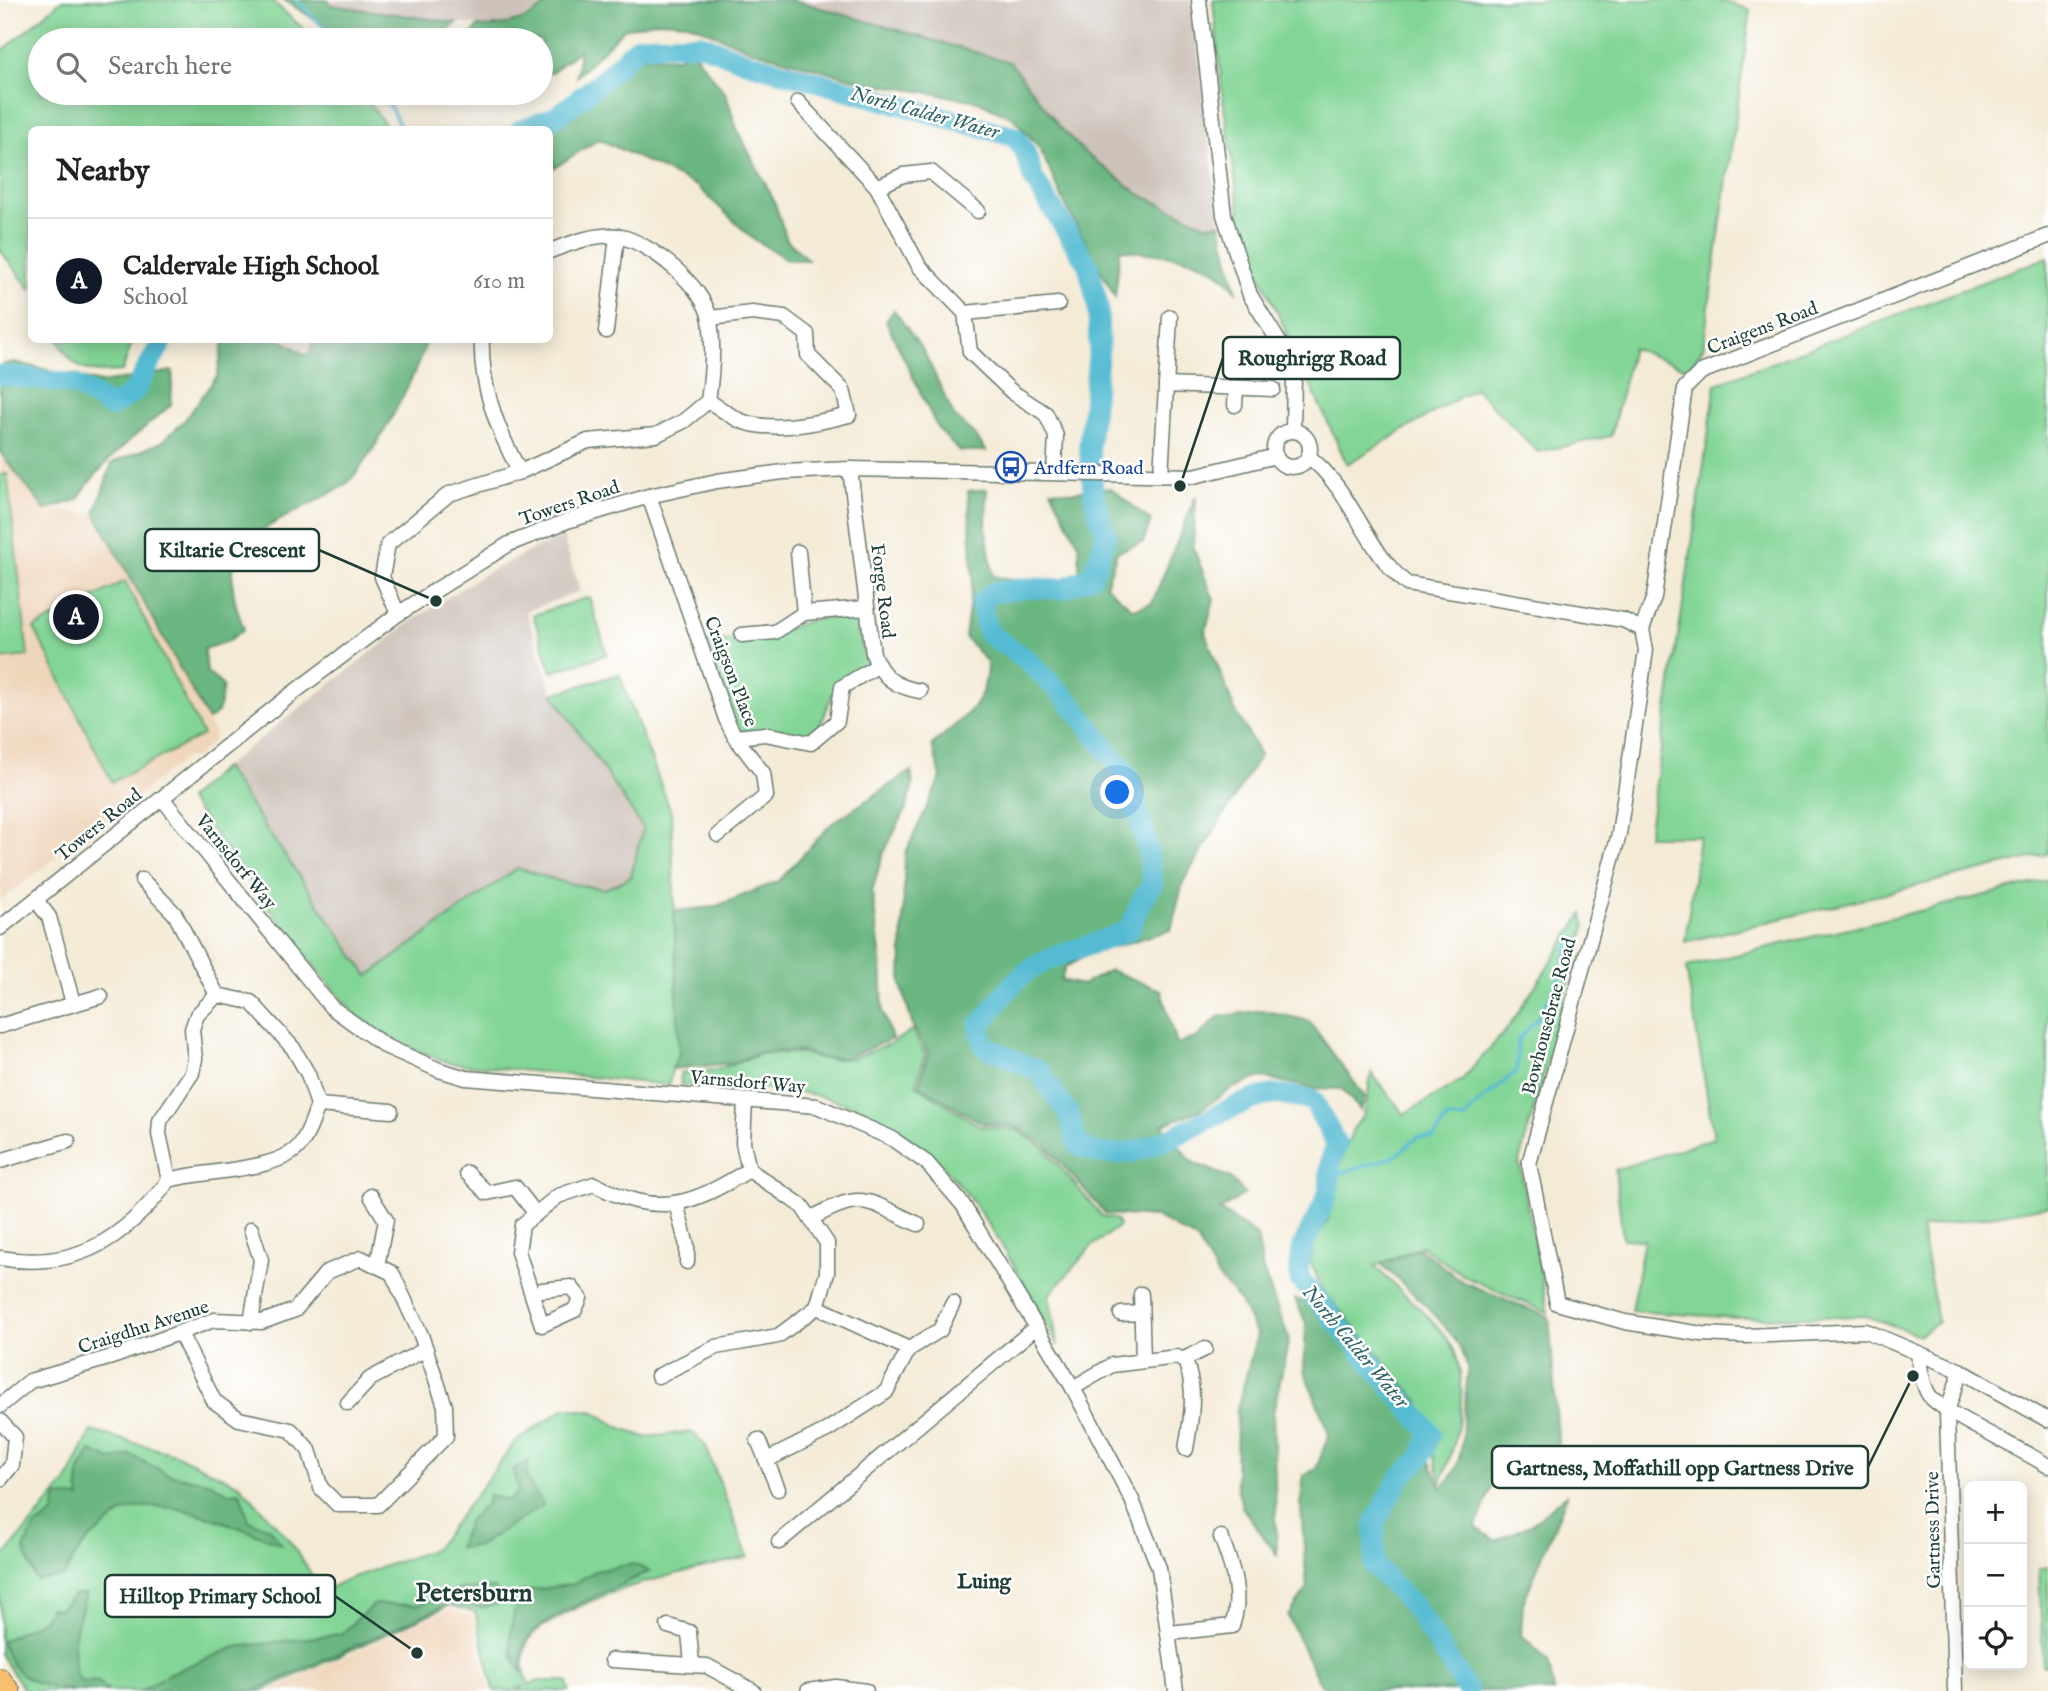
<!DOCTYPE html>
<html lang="en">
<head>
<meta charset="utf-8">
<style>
	body { margin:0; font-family:"IM FELL English",serif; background:#f6f6f6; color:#202124 }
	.controls { position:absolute; right:21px; bottom:21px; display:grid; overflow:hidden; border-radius:10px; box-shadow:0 4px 18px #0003 }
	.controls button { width:63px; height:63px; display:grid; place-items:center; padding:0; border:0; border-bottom:2px solid #e0e0e0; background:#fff; color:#202124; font:35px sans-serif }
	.you { position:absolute; left:1118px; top:793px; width:24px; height:24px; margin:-18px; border:5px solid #fff; border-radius:50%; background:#1a73e8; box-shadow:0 0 0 10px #1a73e833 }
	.badge { display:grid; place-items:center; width:46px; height:46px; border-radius:50%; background:#111827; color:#fff; font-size:23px; font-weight:700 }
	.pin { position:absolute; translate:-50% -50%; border:4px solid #fff; box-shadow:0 2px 7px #0006 }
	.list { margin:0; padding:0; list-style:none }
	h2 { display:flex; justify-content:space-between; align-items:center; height:91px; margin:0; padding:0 28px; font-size:30px }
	h2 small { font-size:23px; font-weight:400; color:#757577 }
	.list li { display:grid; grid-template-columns:46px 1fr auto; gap:21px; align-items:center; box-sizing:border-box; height:126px; padding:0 28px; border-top:2px solid #e0e0e0 }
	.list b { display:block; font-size:26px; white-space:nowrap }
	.list p { margin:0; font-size:23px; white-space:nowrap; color:#757577 }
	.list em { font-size:23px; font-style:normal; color:#757577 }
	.icon { flex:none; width:38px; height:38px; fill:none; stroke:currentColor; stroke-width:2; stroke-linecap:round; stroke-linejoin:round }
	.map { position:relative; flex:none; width:2048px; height:1691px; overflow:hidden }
	.search { position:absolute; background:#fff; box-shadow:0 4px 18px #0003; left:28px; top:28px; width:525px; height:77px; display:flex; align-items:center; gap:18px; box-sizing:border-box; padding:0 24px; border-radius:38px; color:#757577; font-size:26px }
	.panel { position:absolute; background:#fff; box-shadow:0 4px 18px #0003; left:28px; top:126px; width:525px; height:217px; border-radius:10px }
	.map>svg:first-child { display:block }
</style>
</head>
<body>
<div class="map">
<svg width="2048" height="1691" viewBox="0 0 2048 1691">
	<rect width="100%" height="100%" fill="#fff"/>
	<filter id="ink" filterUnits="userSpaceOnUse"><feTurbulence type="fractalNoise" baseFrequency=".0143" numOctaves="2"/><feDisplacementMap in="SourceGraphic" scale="14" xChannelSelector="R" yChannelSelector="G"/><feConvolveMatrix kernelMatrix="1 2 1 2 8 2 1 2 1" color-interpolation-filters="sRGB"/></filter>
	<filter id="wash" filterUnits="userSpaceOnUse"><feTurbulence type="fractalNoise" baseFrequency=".00686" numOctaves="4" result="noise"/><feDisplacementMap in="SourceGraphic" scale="28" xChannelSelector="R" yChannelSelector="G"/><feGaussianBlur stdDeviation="1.57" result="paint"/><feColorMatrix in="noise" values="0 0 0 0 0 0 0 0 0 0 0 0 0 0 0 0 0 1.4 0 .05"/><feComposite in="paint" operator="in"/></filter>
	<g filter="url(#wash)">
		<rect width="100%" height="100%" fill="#f4ebd7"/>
		<g fill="#efd6bb">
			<polygon points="0,452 45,510 95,513 214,733 213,742 194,758 186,757 82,840 72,841 49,863 0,901"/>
			<polygon points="449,1609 472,1616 490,1691 270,1691"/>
		</g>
		<g fill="#cdc2b9">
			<polygon points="328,0 562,0 497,28 331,5"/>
			<polygon points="794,0 1191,0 1220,223 1206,225 1163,207 1138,194 1085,153 1060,127 1010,62"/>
			<polygon points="563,537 580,591 526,611 553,694 643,828 631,877 605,889 566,883 517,868 368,976 224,767 409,623 479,577 533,549"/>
		</g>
		<g fill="#83d597" stroke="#518966" stroke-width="2">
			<polygon points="62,0 271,0 316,40 40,40 40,93 363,93 388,129 32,130 31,290 0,250 0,53"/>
			<polygon points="1213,0 1719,0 1751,10 1703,348 1688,369 1632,348 1611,436 1538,452 1475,388 1347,464 1244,240 1222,92"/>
			<polygon points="2048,257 2048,854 1685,942 1699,836 1648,836 1716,384"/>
			<path d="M58 340H133L122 371C85 373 77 373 58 340Z"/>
			<polygon points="7,474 28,656 0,659 0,475"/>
			<polygon points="125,581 203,735 112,782 34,628"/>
			<polygon points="589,597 607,654 552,672 533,615"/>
			<path d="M855 615 866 665C853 673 838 681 832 695 825 710 825 723 812 734L738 731 707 640H757L811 620Z"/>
			<polygon points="619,674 671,812 680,1054 672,1069 669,1085 450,1063 400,1044 356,1016 304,954 188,799 224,767 368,976 517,868 566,883 605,889 631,877 643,828 553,694"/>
			<polygon points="2048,880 2048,1206 1921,1228 1938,1322 1919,1335 1866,1316 1738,1318 1631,1311 1644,1240 1623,1239 1615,1170 1714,1138 1686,967"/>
			<path d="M1583 913 1585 927 1519 1162 1548 1313 1466 1277 1421 1246 1375 1266C1397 1290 1427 1312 1447 1338 1474 1377 1457 1443 1441 1483L1419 1401 1323 1291 1311 1263 1314 1239 1328 1221 1340 1163 1353 1129 1365 1113 1371 1073 1404 1114 1462 1080 1508 1028Z"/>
			<path d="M912 1030 925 1055 916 1085 980 1126 1016 1130 1042 1146 1102 1216 1117 1220 1119 1226 1091 1247 1049 1295 1058 1346C999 1239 947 1121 813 1095 769 1086 725 1087 681 1085L680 1073 716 1070 761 1054 803 1053 818 1059H850L890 1044Z"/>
			<path d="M565 1408 595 1412 619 1427 645 1437 691 1432 705 1444 748 1557C683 1573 613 1584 555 1620 548 1624 538 1628 533 1634 521 1647 522 1670 529 1685L536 1681H567L569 1691H518L524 1686 513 1691H494L475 1612 450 1605 262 1691H25L0 1654V1561L67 1481 91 1431 175 1454 240 1485 287 1537 323 1592 345 1580 435 1549 516 1441Z"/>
			<polygon points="2048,1567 2048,1666 2043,1666 2039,1569"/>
		</g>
		<g fill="#6ab680" stroke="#447a5a" stroke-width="2">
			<polygon points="284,0 328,0 331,5 457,23 436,40 347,40"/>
			<path d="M549 0H793L1010 62 1060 127 1085 153 1139 194 1206 225 1220 223 1237 293C1212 252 1163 257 1120 249L1115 297 1065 204 1039 147 1013 118 978 101 865 82 751 50 688 23 657 21 624 29 576 77 580 50 552 72 541 75V40H468L478 26C498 29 537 19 549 0Z"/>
			<polygon points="690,48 726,94 737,129 774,201 787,240 808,260 788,260 752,238 697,186 599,139 554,168 550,131 598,93 635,57 678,58"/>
			<polygon points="414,93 511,93 504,101 469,102"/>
			<polygon points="894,310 924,352 954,416 975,435 986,451 959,451 938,429 886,321"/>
			<path d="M224 340H282L308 356 314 340H427C414 379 378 449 350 480 344 488 331 492 323 497 259 533 209 541 244 629L228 641 204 649 207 672 223 686 218 713 208 720 95 513 112 463 162 442 184 421 217 376Z"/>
			<path d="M14 362 101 383 173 371 171 405C137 434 101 462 77 500L45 510 0 452V365Z"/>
			<path d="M1111 488 1151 521 1143 542 1117 552 1106 586 1133 609 1152 603 1196 496 1193 547 1214 600 1205 633 1234 708 1260 755 1183 882 1171 930 1090 954 1065 967 1061 980 1082 985 1110 970 1161 990 1177 1044 1198 1037 1218 1017 1262 1010 1309 1021 1365 1097 1361 1111 1342 1089 1312 1088 1260 1077 1233 1088 1198 1111 1162 1125 1192 1162 1231 1178 1245 1194 1220 1210 1257 1235 1263 1270 1289 1339 1273 1413 1277 1555 1242 1507 1236 1482 1237 1409 1257 1335 1239 1300 1218 1277 1197 1240 1156 1217 1106 1214 1044 1144 1015 1127 982 1123 919 1085 928 1054 913 1027 901 984 905 854 941 777 932 745C962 718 988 706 987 662L965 637 973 579 968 491 987 489 986 529 993 576 1079 592V545L1051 490 1073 492Z"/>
			<polygon points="911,771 913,785 906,809 882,856 872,892 881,960 883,1012 892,1039 845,1058 819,1058 804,1051 760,1052 733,1063 672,1069 679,1054 674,911 714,907 779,881 831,824"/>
			<path d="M1420 1249 1463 1282 1549 1317 1558 1438 1557 1461 1565 1476 1500 1467 1476 1527 1496 1541 1533 1523 1568 1493 1523 1603 1521 1635 1548 1661 1554 1691H1333L1320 1685 1288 1616 1307 1589 1301 1506 1303 1475 1316 1469 1329 1434 1304 1369 1306 1323 1295 1299 1344 1314 1418 1409 1429 1460 1441 1488C1459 1474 1463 1446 1463 1425 1463 1410 1469 1378 1467 1366 1462 1334 1404 1285 1381 1264Z"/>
			<path d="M91 1451 112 1460 131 1455 168 1474 211 1483 229 1493 240 1492 249 1521 270 1528 281 1544C239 1528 172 1495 126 1511 119 1514 111 1522 104 1527 86 1541 74 1554 64 1576L36 1580 24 1548 34 1528 53 1514 57 1496 80 1498C75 1478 80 1468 91 1451Z"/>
			<polygon points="528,1462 527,1480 543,1505 478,1546 458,1548 469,1520 486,1504 489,1495 509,1501 518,1491 514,1469"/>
			<path d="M633 1564 650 1571C617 1589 542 1613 524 1645 521 1652 522 1664 522 1672 503 1652 512 1617 520 1592L574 1584 595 1571Z"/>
			<polygon points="494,1588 505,1602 481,1608 451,1603 254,1691 141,1691 168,1674 236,1647 341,1634 374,1604 418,1605 458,1589"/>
			<path d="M75 1594H86C78 1621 65 1655 80 1681L99 1682 108 1691C62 1691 13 1691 2 1641L43 1620 50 1608 60 1609Z"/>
		</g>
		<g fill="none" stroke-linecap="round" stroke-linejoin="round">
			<g stroke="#55bbd3" stroke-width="3.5">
				<polyline points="296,0 337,40"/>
				<polyline points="383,93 402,130"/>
				<polyline points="1328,1177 1394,1157 1418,1137 1434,1138 1447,1118 1465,1119 1473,1108 1517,1071 1518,1040 1538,1018 1564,971 1570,937"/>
			</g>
			<g stroke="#55bbd3" stroke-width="21">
				<path d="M520 130 557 116 603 80 638 46 701 44 746 62 1015 137 1025 152 1033 178 1088 265 1098 306 1099 348 1089 445 1094 498 1106 536 1092 576 1062 589 1027 588 991 593 981 604 988 633 1025 658 1069 701 1127 775 1148 848 1153 884 1142 900 1129 930C1092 948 1044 952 1014 983 1001 996 992 1013 979 1026L984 1046 1039 1071 1069 1115 1078 1145C1135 1179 1210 1106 1270 1095 1283 1093 1300 1098 1313 1100L1337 1145C1324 1168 1334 1179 1326 1198 1316 1226 1293 1249 1300 1280L1431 1433 1420 1459 1400 1478 1375 1522 1374 1566 1413 1605 1468 1691"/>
				<polyline points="0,375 74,384 111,407 134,392 163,340"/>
			</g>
		</g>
	</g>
	<g filter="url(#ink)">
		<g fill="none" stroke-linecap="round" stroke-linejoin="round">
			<g stroke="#6a7a6d" stroke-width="17">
				<g id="minor">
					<polyline points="1199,0 1224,215 1250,295 1287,355 1294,375 1293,431"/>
					<polyline points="798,102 877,187 919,266 965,313 970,352 1012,392 1046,414 1056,436 1054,472"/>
					<polyline points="877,187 903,175 931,172 978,211"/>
					<polyline points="965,313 1058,304"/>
					<polyline points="606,331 617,236"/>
					<path d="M482 340C480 385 498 432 520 472"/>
					<polyline points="1166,385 1273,389"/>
					<path d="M708 401C719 407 730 416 741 421 772 433 818 423 849 415L843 390 808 355 807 334 784 317 752 313 710 318"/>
					<polyline points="1235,405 1236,388"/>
					<circle cx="1292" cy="449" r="18"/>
					<path d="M1308 456C1353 491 1365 550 1407 584L1623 620 1642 629 1646 650 1619 834 1529 1164 1557 1303 1625 1322 1702 1334 1745 1336 1866 1331 1961 1371 2048 1420"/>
					<path d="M850 469 873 654C882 678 896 687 920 691"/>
					<polyline points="1161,475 1170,317"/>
					<polyline points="649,496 726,719 735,737 763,773 766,796 718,835"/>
					<polyline points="798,552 804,613"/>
					<path d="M398 614 382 577 388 544 449 494 520 472 588 441 656 435 684 421 708 401C712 375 714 346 710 320 705 287 650 242 618 236 596 233 569 244 550 251"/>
					<polyline points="1642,629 1654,597 1685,388 1701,372 2048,236"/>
					<polyline points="742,635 775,632 804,613 866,608"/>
					<polyline points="735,737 765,734 811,743 837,721 842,687 877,666"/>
					<polyline points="162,798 331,1007 385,1046 439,1070 466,1078 817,1106 891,1138 927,1163 963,1205 1073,1388 1132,1500 1159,1568 1176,1691"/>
					<polyline points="142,880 175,914 217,995"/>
					<polyline points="36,900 49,917 73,1003"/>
					<polyline points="0,928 293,693 398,614 509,544 567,521 649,496 717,481 783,472 850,469 1194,476 1276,456"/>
					<path d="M217 995 251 1002 293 1048 308 1074 318 1105C313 1119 309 1133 300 1145 279 1172 202 1170 169 1180L159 1134 160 1121 192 1073 195 1059 192 1029 197 1015Z"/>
					<polyline points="0,1026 101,996"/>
					<polyline points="318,1105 391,1111"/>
					<polyline points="0,1161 68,1141"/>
					<polyline points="467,1173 487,1193 515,1187 536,1214"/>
					<polyline points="371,1196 386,1220 377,1266"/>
					<polyline points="676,1203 687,1246 687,1262"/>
					<path d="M812 1218C865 1189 866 1201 918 1224"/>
					<path d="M0 1258C75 1271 125 1239 169 1180"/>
					<path d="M542 1290 571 1287 580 1298 575 1310 542 1325 518 1252 522 1225 558 1196 594 1184C658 1218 690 1206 749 1170"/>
					<polyline points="1141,1294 1143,1359"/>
					<polyline points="817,1307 909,1349"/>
					<polyline points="1121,1314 1141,1313"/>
					<polyline points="251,1322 261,1260 251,1229"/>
					<polyline points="909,1349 940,1330 953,1303"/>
					<path d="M1918 1353C1920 1366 1922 1384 1929 1395 1942 1413 2024 1450 2048 1466"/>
					<polyline points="1182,1360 1205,1349"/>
					<polyline points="658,1376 716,1347 778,1336 817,1307 827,1273 827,1243 802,1206 749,1170 743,1143 745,1101"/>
					<path d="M1073 1388 1112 1365 1177 1357 1185 1361C1197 1389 1191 1420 1186 1449"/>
					<polyline points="348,1403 370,1379 426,1349"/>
					<polyline points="0,1406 30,1381 115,1356 214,1320 262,1322 295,1310 327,1272 361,1258 392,1273 421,1335 445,1406 446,1436 378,1505 338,1505 321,1488 309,1450 291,1430 239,1419 214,1401 180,1333"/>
					<polyline points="0,1421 15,1437 12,1465 0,1480"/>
					<polyline points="758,1440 778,1489"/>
					<polyline points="767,1460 827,1430 886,1392 909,1349"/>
					<polyline points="779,1542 1035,1328"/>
					<polyline points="668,1626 689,1632 692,1664"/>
					<path d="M1170 1633 1232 1626C1243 1596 1232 1566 1221 1537"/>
					<polyline points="612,1660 707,1666 753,1691"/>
					<polyline points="808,1691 836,1687 866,1691"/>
					<polyline points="1955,1691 1947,1411 1961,1371"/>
				</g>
			</g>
			<g stroke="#6a7a6d" stroke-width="20">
				<polyline id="major" points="0,1677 11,1691"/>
			</g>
			<use href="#minor" stroke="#fff" stroke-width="14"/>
			<use href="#major" stroke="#f9bf6d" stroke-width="18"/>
		</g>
	</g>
	<defs>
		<g id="bus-ring" transform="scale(1.575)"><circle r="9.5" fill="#fff" stroke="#1a4fb4" stroke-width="1.5"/><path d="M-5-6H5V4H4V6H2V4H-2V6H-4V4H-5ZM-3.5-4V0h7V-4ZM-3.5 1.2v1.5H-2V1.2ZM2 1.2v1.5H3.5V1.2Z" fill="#1a4fb4"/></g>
	</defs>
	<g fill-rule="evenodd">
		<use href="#bus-ring" x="1011" y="467"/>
	</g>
	<g text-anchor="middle" stroke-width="5" stroke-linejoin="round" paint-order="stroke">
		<g font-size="19" fill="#1f3d34" stroke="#fff">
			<text transform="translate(1762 327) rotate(-21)" y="7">Craigens Road</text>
			<text transform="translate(569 502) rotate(-19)" y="7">Towers Road</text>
			<text transform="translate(884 591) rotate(83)" y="7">Forge Road</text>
			<text transform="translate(732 671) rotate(69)" y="7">Craigson Place</text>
			<text transform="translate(98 824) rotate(-39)" y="7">Towers Road</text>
			<text transform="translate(237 861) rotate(51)" y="7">Varnsdorf Way</text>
			<text transform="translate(1548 1016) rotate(-75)" y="7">Bowhousebrae Road</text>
			<text transform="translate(748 1081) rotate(5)" y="7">Varnsdorf Way</text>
			<text transform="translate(143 1326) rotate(-18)" y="7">Craigdhu Avenue</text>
			<text transform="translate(1932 1530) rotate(-91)" y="7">Gartness Drive</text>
		</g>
		<g font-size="19" fill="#164399" stroke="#fff" text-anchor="start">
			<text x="1034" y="474">Ardfern Road</text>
		</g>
		<g font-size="21" font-style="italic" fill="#2f6364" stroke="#fff">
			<text transform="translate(925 112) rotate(15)" y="7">North Calder Water</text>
			<text transform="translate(1356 1346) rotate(50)" y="7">North Calder Water</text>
		</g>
		<g font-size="21" font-weight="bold" fill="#1f3d34" stroke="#fff">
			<text x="984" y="1588">Luing</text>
		</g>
		<g font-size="26" font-weight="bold" fill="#1f3d34" stroke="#fff">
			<text x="474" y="1601">Petersburn</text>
		</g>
	</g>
	<path fill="none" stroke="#1f3d34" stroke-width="2.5" d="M1180 486L1223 358M436 601L319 550M1913 1376L1868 1467M417 1653L335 1596"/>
	<g fill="#1f3d34" stroke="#fff" stroke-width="2.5">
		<circle cx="1180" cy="486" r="7"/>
		<circle cx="436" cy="601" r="7"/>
		<circle cx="1913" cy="1376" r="7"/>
		<circle cx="417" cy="1653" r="7"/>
	</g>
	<g fill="#fff" stroke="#1f3d34" stroke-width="2.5">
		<rect x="1223" y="337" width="177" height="42" rx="7"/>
		<rect x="145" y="529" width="174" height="42" rx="7"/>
		<rect x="1492" y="1446" width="376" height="42" rx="7"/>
		<rect x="105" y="1575" width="230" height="42" rx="7"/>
	</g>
	<g font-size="21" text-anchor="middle" font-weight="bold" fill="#1f3d34">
		<text x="1312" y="365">Roughrigg Road</text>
		<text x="232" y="557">Kiltarie Crescent</text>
		<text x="1680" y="1475">Gartness, Moffathill opp Gartness Drive</text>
		<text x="220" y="1603">Hilltop Primary School</text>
	</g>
</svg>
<div class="controls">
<button>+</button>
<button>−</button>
<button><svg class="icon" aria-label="locate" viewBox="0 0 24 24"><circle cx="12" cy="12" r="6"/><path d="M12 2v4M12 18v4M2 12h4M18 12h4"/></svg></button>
</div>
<div class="you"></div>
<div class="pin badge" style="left:76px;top:617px">A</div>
<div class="search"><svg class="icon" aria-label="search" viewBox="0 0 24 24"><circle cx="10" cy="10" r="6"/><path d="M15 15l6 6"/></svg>Search here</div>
<section class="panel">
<h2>Nearby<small></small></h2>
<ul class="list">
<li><span class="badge">A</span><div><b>Caldervale High School</b><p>School</p></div><em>610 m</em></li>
</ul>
</section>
</div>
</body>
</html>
